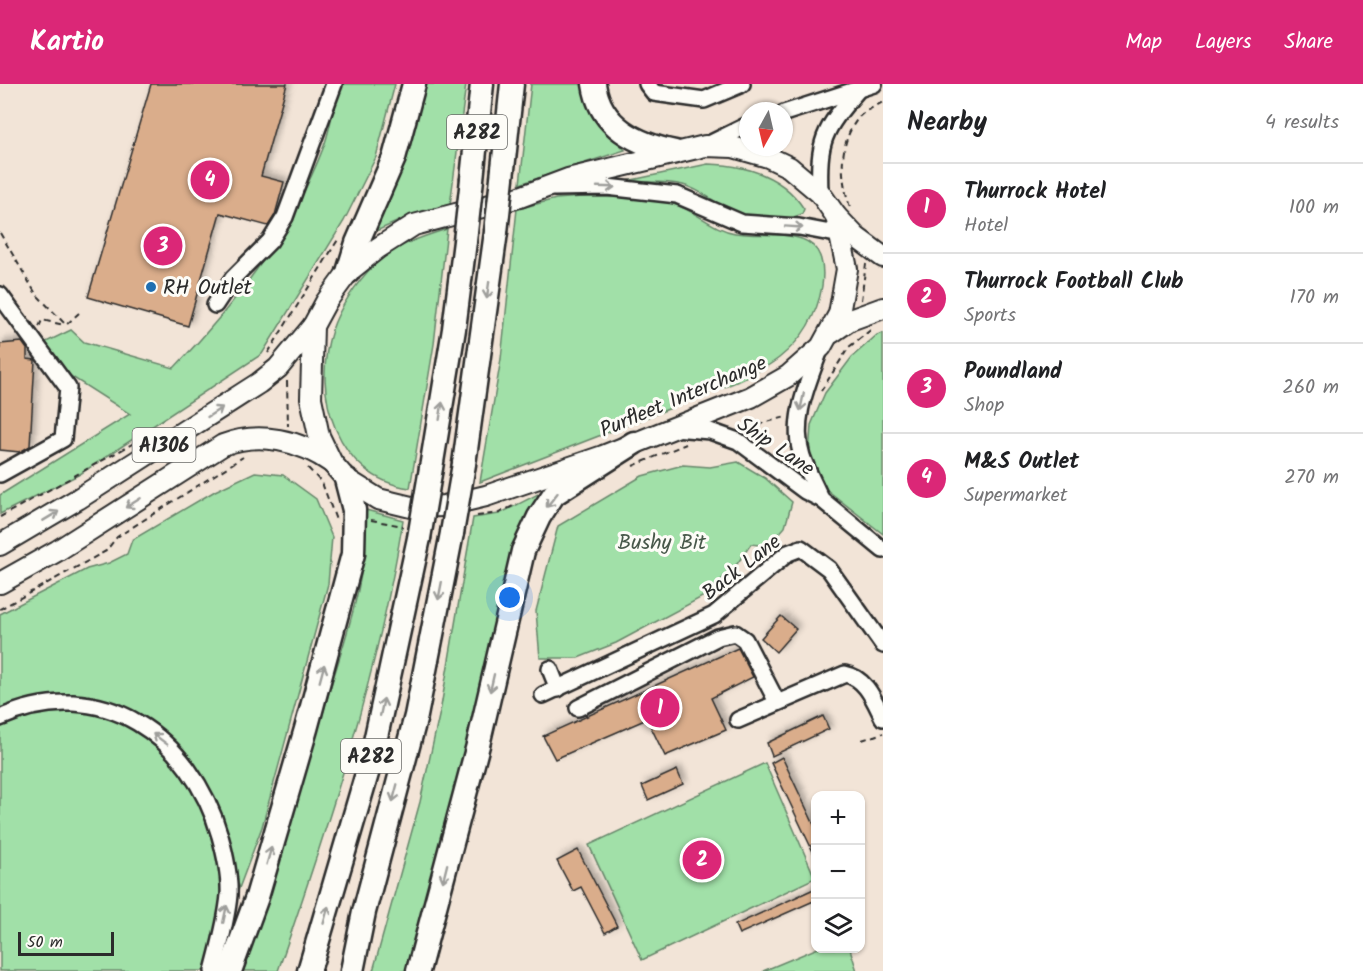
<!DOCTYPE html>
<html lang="en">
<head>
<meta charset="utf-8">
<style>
	body { margin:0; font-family:Kalam,sans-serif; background:#f6f6f6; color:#202124 }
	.controls { position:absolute; right:18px; bottom:18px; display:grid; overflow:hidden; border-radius:12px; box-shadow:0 2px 4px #0004 }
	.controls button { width:54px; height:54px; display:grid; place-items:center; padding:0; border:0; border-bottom:2px solid #e0e0e0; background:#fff; color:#202124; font:30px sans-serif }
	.compass { position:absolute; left:739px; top:18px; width:54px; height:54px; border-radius:50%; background:#fff; box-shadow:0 2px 4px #0004; rotate:188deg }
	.scale { position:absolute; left:18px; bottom:15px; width:96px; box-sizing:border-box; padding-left:6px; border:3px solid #2b2b2b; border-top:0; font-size:16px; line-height:21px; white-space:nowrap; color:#2b2b2b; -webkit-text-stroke:4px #fdfcf7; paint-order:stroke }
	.you { position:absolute; left:510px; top:514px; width:21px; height:21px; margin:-15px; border:4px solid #fff; border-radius:50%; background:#1a73e8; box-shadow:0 0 0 9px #1a73e833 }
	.badge { display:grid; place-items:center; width:39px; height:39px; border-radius:50%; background:#db2777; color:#fff; font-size:20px; font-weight:700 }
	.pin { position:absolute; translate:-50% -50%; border:3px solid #fff; box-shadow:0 2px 6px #0006 }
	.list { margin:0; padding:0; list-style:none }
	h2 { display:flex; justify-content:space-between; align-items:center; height:78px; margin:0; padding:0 24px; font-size:26px }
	h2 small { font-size:20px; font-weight:400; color:#757577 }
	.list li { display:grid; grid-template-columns:39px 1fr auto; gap:18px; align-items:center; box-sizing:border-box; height:90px; padding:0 24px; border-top:2px solid #e0e0e0 }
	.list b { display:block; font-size:22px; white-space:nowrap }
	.list p { margin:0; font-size:20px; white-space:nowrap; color:#757577 }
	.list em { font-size:20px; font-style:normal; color:#757577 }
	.icon { flex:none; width:33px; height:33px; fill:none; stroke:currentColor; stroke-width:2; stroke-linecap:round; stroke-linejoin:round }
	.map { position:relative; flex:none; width:883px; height:887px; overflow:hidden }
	header { display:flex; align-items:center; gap:36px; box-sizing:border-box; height:84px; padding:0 30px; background:#db2777; color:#fff }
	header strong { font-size:28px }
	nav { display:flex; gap:33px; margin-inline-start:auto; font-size:21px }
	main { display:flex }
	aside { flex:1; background:#fff }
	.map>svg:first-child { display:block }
</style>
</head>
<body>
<header>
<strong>Kartio</strong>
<nav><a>Map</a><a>Layers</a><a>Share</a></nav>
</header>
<main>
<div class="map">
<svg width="883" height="887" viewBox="0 0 883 887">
	<defs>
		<filter id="shadow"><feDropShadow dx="4" dy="-4" stdDeviation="3" flood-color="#0004"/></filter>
	</defs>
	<rect width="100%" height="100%" fill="#f2e4d7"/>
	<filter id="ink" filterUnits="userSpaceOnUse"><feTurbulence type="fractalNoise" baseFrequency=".0167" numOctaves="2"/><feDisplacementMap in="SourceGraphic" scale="12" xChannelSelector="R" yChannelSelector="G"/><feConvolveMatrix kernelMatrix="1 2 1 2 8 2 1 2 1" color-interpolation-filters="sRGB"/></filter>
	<g filter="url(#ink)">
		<g fill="#a1e0a8" stroke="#66866a" stroke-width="1.5">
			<path d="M338 0H395L376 73 344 137 262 270 80 390 0 430V411L130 330 61 286 44 259 71 246 84 258 174 284C236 220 292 146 324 62 331 43 334 20 338 0Z"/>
			<polygon points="424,0 466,0 450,121 422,127 374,148"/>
			<polygon points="531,0 584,0 613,53 625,66 520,100"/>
			<path d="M708 80C745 81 783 92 804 125L802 130C779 140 746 135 724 123 710 115 699 105 683 101 663 96 642 99 622 98Z"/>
			<path d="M582 113C612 114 645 111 673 120 695 126 712 145 735 149 773 155 831 137 822 202 817 232 803 255 779 274 750 296 705 310 671 324 608 349 544 373 480 398L501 275 517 125 556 115Z"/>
			<path d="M447 145 434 260 410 404C337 394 311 310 332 246 339 224 357 198 374 181 394 162 421 153 447 145Z"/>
			<polygon points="883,249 883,450 827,406 809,371 811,341 825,309 852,273 877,251"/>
			<polygon points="738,378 765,394 792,418 785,443 768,462 751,460 737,480 706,511 616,559 578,574 540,574 536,527 558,442 642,392 683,381 710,383"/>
			<polygon points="255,388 283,391 316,415 332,453 328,500 262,743 208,887 0,887 0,530 87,485 109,479 127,470 132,456 215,407"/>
			<polygon points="542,408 506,510 425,823 406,887 373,887 420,718 441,623 473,434 499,430"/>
			<path d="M366 426 403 436C378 591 329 739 278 887H239C275 795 303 700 330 605 346 551 371 484 363 428Z"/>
			<polygon points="765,679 815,794 642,876 589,761"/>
			<polygon points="818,864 850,865 857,887 763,887"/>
		</g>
		<g fill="#daad8b" stroke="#2b2b2b" stroke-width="1.5" filter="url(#shadow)">
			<polygon points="151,0 287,0 261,92 284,98 275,131 268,142 220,129 188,242 88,213"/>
			<polygon points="22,258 27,265 27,275 35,276 30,362 20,368 0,366 0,260"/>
			<polygon points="781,532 796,545 776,568 761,554"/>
			<polygon points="738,564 753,593 711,614 726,646 665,672 647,635 555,675 543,652"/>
			<polygon points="823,632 829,645 772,672 767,659"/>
			<polygon points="782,673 816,745 816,774 771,679"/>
			<polygon points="677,686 683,700 648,716 642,702"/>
			<polygon points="578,766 617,842 605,849 581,803 573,807 557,777"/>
			<polygon points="816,804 816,816 739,850 735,841"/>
		</g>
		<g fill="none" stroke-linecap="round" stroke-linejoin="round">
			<g stroke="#2b2b2b" stroke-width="20">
				<g id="minor">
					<polyline points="647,0 654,9 704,16 742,0"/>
					<polyline points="784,29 874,0"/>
					<polyline points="705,62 748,41"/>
					<polyline points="554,104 607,103 677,111 742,139 799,143 841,151"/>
					<path d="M820 109C818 56 823 47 857 7"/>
					<polyline points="0,211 68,304 63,355 0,390"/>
					<polyline points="215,221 233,194 270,157 285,133 334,0"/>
					<polyline points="674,344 710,347 738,357 805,407 821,415 883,466"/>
					<path d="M821 415C815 401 807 387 802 372 790 335 809 297 821 263"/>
					<polyline points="550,585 558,605"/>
					<polyline points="543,611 714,531 788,469 801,464 829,485 883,561"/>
					<polyline points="578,624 718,553 735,549 745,556 777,618"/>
					<path d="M0 634C101 588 192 653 220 752 225 770 230 792 229 811 227 835 219 864 213 887"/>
					<path d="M738 636 845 590C866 594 874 616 883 634"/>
				</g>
			</g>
			<g stroke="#2b2b2b" stroke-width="24">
				<g id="major">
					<polygon points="705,62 733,63 768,73 789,83 820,109 836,132 847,185 839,230 821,263 788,292 751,313 603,372 486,412 444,422 411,423 378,415 346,395 332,379 319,352 311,314 313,242 326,218 348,188 378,164 414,141 520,113 568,95"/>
					<polyline points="836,132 856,153 883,173"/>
					<polyline points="831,249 850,236 883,224"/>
					<polyline points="0,461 78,415 259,299 278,284 313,242"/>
					<path d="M0 499 57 467 223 361C259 347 300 356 332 379"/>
				</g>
			</g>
			<g stroke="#2b2b2b" stroke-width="27">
				<g id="highway">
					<path d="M594 0C600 43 637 60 675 68"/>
					<polyline points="503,85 512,0"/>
					<polyline points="472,95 482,0"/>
					<polyline points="348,188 357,159 394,74 414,0"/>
					<polyline points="464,380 496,148"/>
					<polyline points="431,384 454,245 465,157"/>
					<polyline points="230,887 257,813 306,645 353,470 354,426 346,395"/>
					<polyline points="309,887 371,676 419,454"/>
					<polyline points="352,887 364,828 416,632 452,449"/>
					<polyline points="418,887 478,661 523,467 539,433 554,410 634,359"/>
				</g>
			</g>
			<g stroke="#2b2b2b" stroke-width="2" stroke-dasharray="6 4.5" stroke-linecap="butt">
				<path d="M850 123C840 93 838 59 859 33 864 27 876 22 883 18"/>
				<polyline points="0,149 36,210 66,241 79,229"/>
				<polyline points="861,216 866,180"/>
				<polyline points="39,243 42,236 64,241"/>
				<polyline points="268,269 339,154"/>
				<polyline points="287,297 288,342"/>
				<polyline points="821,307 849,263 872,245"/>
				<polyline points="749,347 763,339 786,333"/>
				<polyline points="633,382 686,360"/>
				<polyline points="308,384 322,399 336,436"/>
				<polyline points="477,432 499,429 517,420"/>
				<polyline points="0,433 134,359"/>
				<polyline points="371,436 403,442"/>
				<polyline points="0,525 106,467 117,453 243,373"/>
				<polyline points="862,656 883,649"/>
			</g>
			<use href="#minor" stroke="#fdfcf7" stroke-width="15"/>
			<use href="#major" stroke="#fdfcf7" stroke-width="20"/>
			<use href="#highway" stroke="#fdfcf7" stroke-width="22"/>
			<g stroke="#2b2b2b" stroke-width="27" stroke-linecap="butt">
				<g id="highway-bridge">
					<polyline points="496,148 503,85"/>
					<polyline points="465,157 472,95"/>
					<polyline points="452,449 464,380"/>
					<polyline points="419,454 431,384"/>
				</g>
			</g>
			<use href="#highway-bridge" stroke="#fdfcf7" stroke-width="22"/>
		</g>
		<defs><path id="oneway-shaft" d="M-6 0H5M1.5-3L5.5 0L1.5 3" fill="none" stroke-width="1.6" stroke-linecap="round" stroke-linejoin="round" transform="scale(1.5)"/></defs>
		<g stroke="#9e9e9b">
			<use href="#oneway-shaft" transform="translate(606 103) rotate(2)"/>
			<use href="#oneway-shaft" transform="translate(794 143) rotate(4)"/>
			<use href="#oneway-shaft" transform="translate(488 206) rotate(98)"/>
			<use href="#oneway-shaft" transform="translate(802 318) rotate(102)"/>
			<use href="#oneway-shaft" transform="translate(441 327) rotate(-81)"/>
			<use href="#oneway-shaft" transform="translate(215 328) rotate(-33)"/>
			<use href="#oneway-shaft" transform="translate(552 416) rotate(128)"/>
			<use href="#oneway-shaft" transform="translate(133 419) rotate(148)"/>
			<use href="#oneway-shaft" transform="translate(51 432) rotate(-31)"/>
			<use href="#oneway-shaft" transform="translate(440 507) rotate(101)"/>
			<use href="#oneway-shaft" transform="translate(322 589) rotate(-75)"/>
			<use href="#oneway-shaft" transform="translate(492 599) rotate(103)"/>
			<use href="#oneway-shaft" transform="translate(382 623) rotate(-78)"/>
			<use href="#oneway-shaft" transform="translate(160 655) rotate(-143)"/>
			<use href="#oneway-shaft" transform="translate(395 709) rotate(105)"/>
			<use href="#oneway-shaft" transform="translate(269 772) rotate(-74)"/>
			<use href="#oneway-shaft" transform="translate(445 789) rotate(104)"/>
			<use href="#oneway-shaft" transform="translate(225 830) rotate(-78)"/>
			<use href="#oneway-shaft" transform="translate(326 831) rotate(-74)"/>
		</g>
	</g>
	<circle fill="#1f6fb2" stroke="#fdfcf7" stroke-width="2" cx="151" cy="203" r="6"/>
	<g text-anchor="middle" stroke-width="6" stroke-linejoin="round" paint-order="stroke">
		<g fill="#fdfcf7" stroke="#6a6a68" stroke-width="1.5">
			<rect x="447" y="31" width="60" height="34" rx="4.5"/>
			<rect x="132.5" y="344" width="63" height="34" rx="4.5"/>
			<rect x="341" y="655" width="60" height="34" rx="4.5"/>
		</g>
		<g font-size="20" font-weight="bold" fill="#2b2b2b">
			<text x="477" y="55">A282</text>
			<text x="164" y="368">A1306</text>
			<text x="371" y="679">A282</text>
		</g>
		<g font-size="21" fill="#2b2b2b" stroke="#fdfcf7" text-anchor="start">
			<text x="163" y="210">RH Outlet</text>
		</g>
		<g font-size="21" fill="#2b2b2b" stroke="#fdfcf7">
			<text transform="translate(683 312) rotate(-23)" y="7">Purfleet Interchange</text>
			<text transform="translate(776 362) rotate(34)" y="7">Ship Lane</text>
			<text transform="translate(741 483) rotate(-38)" y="7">Back Lane</text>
		</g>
		<g font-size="21" fill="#48584a" stroke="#fdfcf7">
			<text x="662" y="465">Bushy Bit</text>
		</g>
	</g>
</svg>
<div class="controls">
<button>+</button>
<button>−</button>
<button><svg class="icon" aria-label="layers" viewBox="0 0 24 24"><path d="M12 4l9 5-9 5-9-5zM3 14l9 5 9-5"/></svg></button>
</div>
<svg class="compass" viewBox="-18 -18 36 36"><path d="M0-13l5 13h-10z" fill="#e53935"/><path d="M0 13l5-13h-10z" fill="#757577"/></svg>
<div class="scale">50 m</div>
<div class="you"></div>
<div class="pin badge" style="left:660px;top:624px">1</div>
<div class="pin badge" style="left:702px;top:776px">2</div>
<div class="pin badge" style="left:163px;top:162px">3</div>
<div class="pin badge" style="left:210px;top:96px">4</div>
</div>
<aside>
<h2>Nearby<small>4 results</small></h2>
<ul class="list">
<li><span class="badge">1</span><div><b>Thurrock Hotel</b><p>Hotel</p></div><em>100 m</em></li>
<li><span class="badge">2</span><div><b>Thurrock Football Club</b><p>Sports</p></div><em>170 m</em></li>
<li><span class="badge">3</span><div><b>Poundland</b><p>Shop</p></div><em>260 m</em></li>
<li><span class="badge">4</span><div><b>M&amp;S Outlet</b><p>Supermarket</p></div><em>270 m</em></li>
</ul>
</aside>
</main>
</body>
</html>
